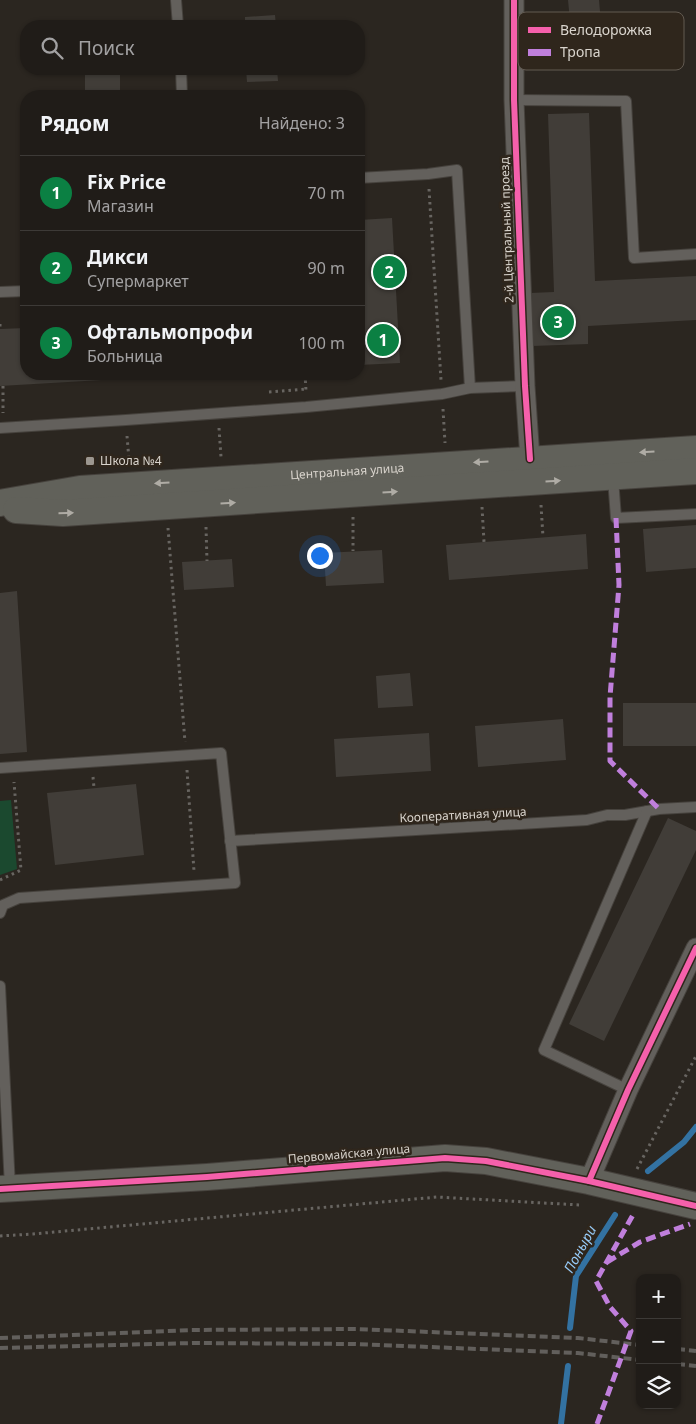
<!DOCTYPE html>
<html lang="ru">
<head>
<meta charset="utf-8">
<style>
	body { margin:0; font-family:"Noto Sans",sans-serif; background:#282521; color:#f1f3f6 }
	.controls { position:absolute; right:15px; bottom:15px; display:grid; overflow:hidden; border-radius:10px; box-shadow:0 1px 4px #0004 }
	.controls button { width:45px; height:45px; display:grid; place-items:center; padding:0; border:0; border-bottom:1px solid #3d3a37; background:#201c18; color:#f1f3f6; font:25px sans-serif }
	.you { position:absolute; left:319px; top:555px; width:18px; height:18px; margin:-12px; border:4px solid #fff; border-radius:50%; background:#1a73e8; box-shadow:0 0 0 8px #1a73e833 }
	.badge { display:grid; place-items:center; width:32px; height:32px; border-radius:50%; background:#0b8043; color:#fff; font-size:16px; font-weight:700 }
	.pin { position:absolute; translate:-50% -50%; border:2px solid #fff; box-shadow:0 1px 5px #0006 }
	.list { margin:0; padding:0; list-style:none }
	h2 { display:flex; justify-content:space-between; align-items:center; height:65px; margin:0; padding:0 20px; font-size:21px }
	h2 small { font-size:16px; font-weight:400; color:#a2a1a2 }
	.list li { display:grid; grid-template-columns:32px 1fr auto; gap:15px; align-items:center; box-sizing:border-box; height:75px; padding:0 20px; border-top:1px solid #3d3a37 }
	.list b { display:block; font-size:19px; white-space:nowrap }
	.list p { margin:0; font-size:16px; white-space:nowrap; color:#a2a1a2 }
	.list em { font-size:16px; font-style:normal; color:#a2a1a2 }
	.icon { flex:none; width:28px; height:28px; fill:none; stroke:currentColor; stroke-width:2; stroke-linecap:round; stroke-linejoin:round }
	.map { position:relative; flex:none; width:696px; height:1424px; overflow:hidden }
	.search { position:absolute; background:#201c18; box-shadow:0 1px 4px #0004; left:20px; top:20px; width:345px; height:55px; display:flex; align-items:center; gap:12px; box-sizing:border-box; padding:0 18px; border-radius:20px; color:#a2a1a2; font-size:19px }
	.panel { position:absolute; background:#201c18; box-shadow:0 1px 4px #0004; left:20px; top:90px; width:345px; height:290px; border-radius:20px }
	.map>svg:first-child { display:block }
</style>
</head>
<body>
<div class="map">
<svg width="696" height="1424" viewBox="0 0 696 1424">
	<rect width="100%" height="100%" fill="#2b2620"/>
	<polygon fill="#1b492f" points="11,800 17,869 0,875 0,801"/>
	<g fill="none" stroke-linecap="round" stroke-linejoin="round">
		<g stroke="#3372a2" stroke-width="6">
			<polyline points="648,1171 684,1142 696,1127"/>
			<polyline points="570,1328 576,1276 615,1215"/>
			<polyline points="561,1424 568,1366"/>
		</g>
	</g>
	<g fill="#413d38">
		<polygon points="568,0 599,0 604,59 574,62"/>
		<polygon points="275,15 276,26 245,26 245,17"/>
		<rect x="85" y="69" width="35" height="27"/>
		<polygon points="246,69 277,69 278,81 247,82"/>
		<polygon points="589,113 595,281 696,276 696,320 588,326 588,344 532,346 530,293 554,292 548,114"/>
		<polygon points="392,218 400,363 359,365 359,220"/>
		<polygon points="26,328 26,374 187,374 187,375 0,386 0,329"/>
		<polygon points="696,525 696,568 646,572 643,529"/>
		<polygon points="586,534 588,569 449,580 446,545"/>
		<polygon points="382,550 384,583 326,586 324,553"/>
		<polygon points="232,559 234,587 184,590 182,562"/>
		<polygon points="17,591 27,752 0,754 0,593"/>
		<polygon points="410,673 413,706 378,708 376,676"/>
		<rect x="623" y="703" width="73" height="43"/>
		<polygon points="563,719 566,760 478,767 475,726"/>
		<polygon points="429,733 431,771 336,777 334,739"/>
		<polygon points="136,784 144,855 55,865 47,793"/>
		<polygon points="668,818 696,831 696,850 604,1041 569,1024"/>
	</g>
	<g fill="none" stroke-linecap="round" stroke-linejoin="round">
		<g stroke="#46423d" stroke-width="12">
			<g id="lane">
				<polyline points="176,0 178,26"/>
				<polyline points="181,69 182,96"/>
				<polyline points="514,100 626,101 634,258 696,254"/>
				<polyline points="359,178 428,174 457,170 470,388"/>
				<polyline points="0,292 26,291"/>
				<polyline points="0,428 126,420 306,407 442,394 470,388 525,386"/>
				<polyline points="613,478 616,518 696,514"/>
				<polyline points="0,768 221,753 235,883 19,898 3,905 0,913"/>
				<polyline points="230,841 587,820 607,815 625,815 659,809 696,807"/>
				<polyline points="0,986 10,1187"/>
				<polyline points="628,1090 544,1050 647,811"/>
			</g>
		</g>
		<g stroke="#46423d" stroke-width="21">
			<g id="street">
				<polyline points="514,0 514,100 525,386 530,459"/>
				<polyline points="589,1181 628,1090 696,948"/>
			</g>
		</g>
		<g stroke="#46423d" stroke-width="28">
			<g id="secondary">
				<path id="s1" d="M0 503 80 489 696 449"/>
				<polyline points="16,510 63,513 696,471"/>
				<polyline points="0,1189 207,1177 445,1158 486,1161 589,1181 696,1206"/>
			</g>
		</g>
		<g stroke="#686561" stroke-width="3" stroke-dasharray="2.5 4" stroke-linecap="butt">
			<polyline points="429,189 441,380"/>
			<polyline points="0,324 0,329"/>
			<polyline points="305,374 306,391"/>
			<polyline points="3,386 3,413"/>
			<polyline points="269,392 306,389"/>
			<polyline points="443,409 445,443"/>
			<polyline points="219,428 221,457"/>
			<polyline points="127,436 129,460"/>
			<polyline points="541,505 543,537"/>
			<polyline points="482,507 484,542"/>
			<polyline points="353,517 353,551"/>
			<polyline points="206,527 207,561"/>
			<polyline points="168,528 185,742"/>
			<polyline points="187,770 194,871"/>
			<polyline points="93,777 94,788"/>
			<polyline points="0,880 21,870 14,782"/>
			<polyline points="637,1169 696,1056"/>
			<polyline points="0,1236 33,1234 437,1197 580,1205"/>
		</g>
		<use href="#lane" stroke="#63605c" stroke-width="10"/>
		<use href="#street" stroke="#63605c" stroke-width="19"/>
		<use href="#secondary" stroke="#61615a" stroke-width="26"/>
		<g stroke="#625f5c" stroke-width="4" stroke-dasharray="8 4" stroke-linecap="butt">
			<polyline points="0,1338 191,1330 356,1329 578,1338 640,1345"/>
			<polyline points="0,1348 193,1343 355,1344 578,1353 640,1360"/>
			<polyline points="677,1349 696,1351"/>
			<polyline points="677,1364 696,1366"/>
		</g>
		<g stroke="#c07fdc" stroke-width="5" stroke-dasharray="10 5" stroke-linecap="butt">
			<polyline points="616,518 619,585 610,697 610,761 659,809"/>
			<polyline points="607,1262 640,1242 690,1224"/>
			<polyline points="597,1424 631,1331 610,1307 596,1281 634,1213"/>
		</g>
		<g stroke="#2f261c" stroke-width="9">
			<g id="cycleway">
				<polyline points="514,0 514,100 525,386 530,459"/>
				<polyline points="589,1181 628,1090 696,948"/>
				<polyline points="0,1189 207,1177 445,1158 486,1161 589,1181 696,1206"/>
			</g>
		</g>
		<use href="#cycleway" stroke="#f560ab" stroke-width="6"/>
	</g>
	<defs><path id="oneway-solid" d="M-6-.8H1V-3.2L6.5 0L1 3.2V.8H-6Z" transform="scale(1.25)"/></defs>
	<g fill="#afaca5">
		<use href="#oneway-solid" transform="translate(647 452) rotate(176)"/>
		<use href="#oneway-solid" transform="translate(481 462) rotate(176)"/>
		<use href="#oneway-solid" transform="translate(553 481) rotate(-4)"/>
		<use href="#oneway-solid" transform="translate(162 483) rotate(176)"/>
		<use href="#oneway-solid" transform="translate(390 492) rotate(-4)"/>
		<use href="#oneway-solid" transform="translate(228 503) rotate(-4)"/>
		<use href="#oneway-solid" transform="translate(66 513) rotate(-1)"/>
	</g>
	<rect fill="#9c9790" stroke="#2f261c" stroke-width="2" x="85" y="456" width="10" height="10" rx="2.5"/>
	<g text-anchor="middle" stroke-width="5" stroke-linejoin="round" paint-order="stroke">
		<g font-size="12" fill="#d9d4cd" stroke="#2f261c">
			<text transform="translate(507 230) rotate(-92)" y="4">2-й Центральный проезд</text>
			<text dy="4" stroke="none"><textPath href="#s1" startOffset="349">Центральная улица</textPath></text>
			<text transform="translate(463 815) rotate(-3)" y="4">Кооперативная улица</text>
			<text transform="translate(349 1154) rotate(-5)" y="4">Первомайская улица</text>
		</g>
		<g font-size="12" fill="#d9d4cd" stroke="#2f261c" text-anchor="start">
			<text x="100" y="465">Школа №4</text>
		</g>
		<g font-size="14" font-style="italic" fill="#96caf7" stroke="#2f261c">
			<text transform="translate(580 1249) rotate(-61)" y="5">Поныри</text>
		</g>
	</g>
	<rect x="518" y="12" width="166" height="58" rx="8" fill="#2f261c" stroke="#625a51" stroke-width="1"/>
	<rect x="528" y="27" width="23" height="6" fill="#f560ab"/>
	<rect x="528" y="49" width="23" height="7" fill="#c07fdc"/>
	<g font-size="14" fill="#d9d4cd">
		<text x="560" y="35">Велодорожка</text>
		<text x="560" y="57">Тропа</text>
	</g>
</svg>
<div class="controls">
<button>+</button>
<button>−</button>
<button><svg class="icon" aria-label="layers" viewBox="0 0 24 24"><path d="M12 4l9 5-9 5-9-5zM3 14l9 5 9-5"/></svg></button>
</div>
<div class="you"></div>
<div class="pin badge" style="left:383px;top:340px">1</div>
<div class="pin badge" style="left:389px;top:272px">2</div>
<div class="pin badge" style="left:558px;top:322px">3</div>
<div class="search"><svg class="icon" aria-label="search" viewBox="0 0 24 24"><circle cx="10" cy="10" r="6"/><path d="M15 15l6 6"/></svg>Поиск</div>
<section class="panel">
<h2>Рядом<small>Найдено: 3</small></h2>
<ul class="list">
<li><span class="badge">1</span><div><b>Fix Price</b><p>Магазин</p></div><em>70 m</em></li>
<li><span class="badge">2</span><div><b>Дикси</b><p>Супермаркет</p></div><em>90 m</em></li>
<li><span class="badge">3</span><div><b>Офтальмопрофи</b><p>Больница</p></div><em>100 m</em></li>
</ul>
</section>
</div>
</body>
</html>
